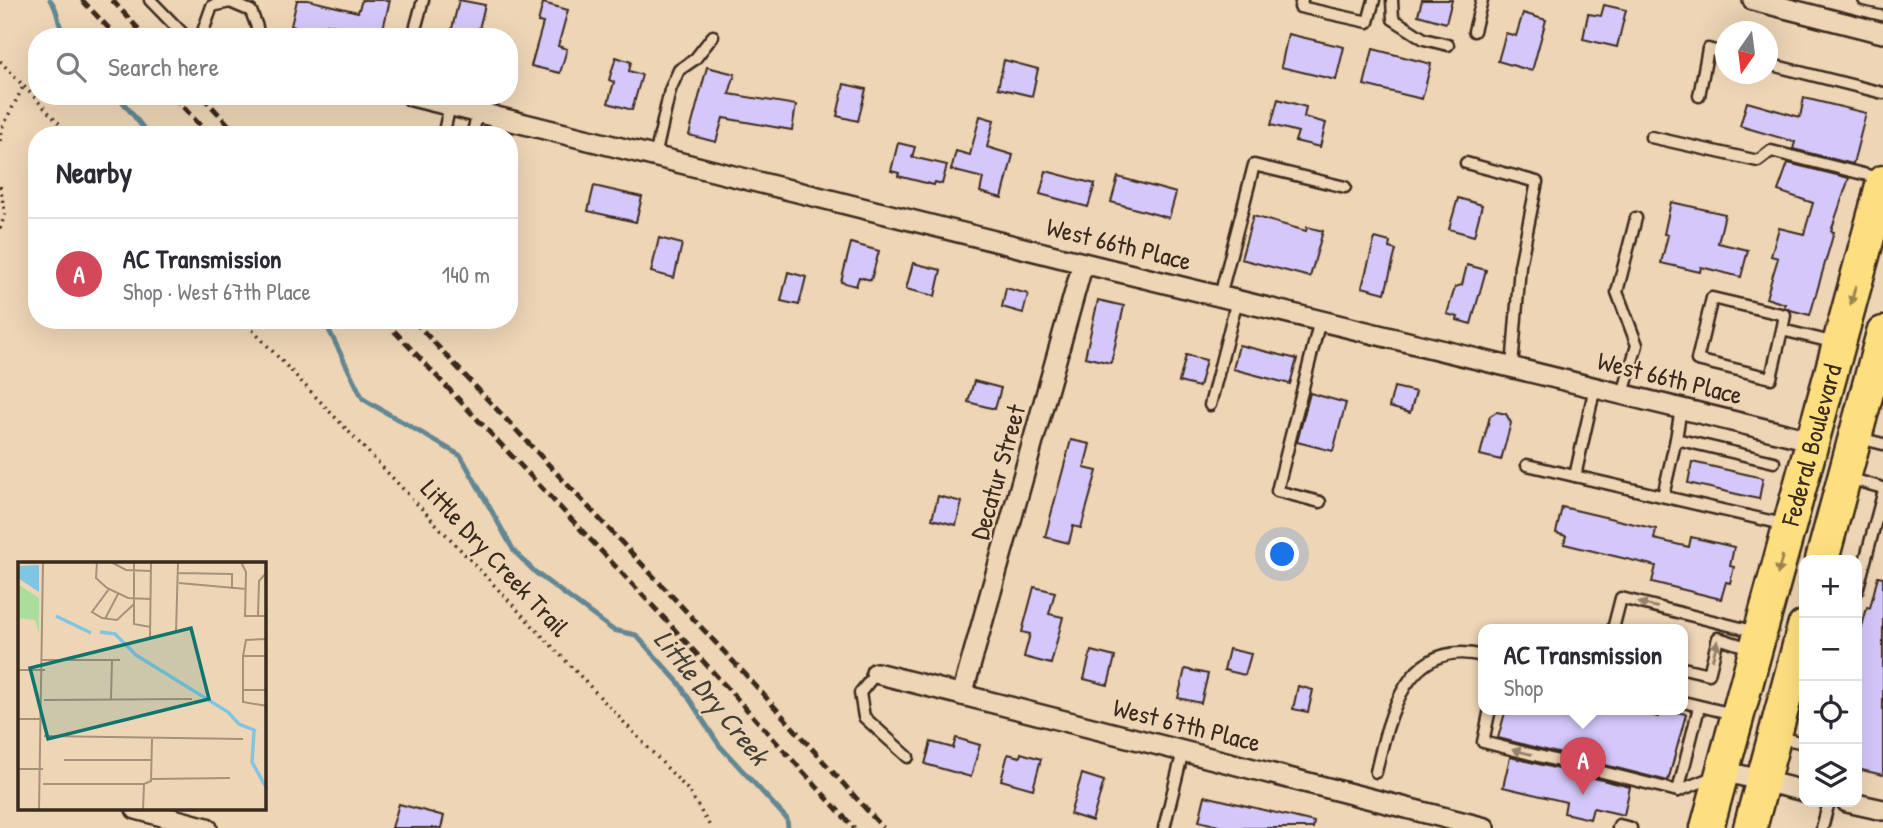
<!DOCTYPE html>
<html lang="en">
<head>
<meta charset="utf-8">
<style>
	body { margin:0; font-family:"Patrick Hand",sans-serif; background:#f2f2f3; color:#2b2b33 }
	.controls { position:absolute; right:21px; bottom:21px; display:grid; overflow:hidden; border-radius:14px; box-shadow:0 7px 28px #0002 }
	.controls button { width:63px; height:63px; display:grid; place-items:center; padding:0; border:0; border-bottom:2px solid #e1e1e2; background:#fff; color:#2b2b33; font:35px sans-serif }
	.compass { position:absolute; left:1715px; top:21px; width:63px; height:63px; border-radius:50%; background:#fff; box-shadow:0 7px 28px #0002; rotate:194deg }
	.you { position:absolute; left:1283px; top:555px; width:24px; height:24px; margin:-18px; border:5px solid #fff; border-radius:50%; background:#1a73e8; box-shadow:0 0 0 10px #1a73e833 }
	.badge { display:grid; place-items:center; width:46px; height:46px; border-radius:50%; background:#d1495b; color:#fff; font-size:23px; font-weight:700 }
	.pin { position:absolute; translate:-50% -58px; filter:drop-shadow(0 2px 4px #0008) }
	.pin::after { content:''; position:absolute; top:37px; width:24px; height:21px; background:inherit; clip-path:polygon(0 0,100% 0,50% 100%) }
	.popup { position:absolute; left:1478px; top:624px; width:210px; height:91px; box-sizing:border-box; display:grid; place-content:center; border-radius:14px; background:#fff; filter:drop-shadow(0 2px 5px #0005); font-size:23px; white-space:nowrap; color:#7c7c81 }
	.popup b { font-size:26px; color:#2b2b33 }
	.popup::after { content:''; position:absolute; left:50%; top:100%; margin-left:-14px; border:14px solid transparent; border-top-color:#fff }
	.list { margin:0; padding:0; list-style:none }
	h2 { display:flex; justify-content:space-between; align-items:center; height:91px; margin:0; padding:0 28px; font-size:30px }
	h2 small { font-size:23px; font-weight:400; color:#7c7c81 }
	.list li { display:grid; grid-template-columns:46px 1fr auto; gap:21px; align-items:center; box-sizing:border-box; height:112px; padding:0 28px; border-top:2px solid #e1e1e2 }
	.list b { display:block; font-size:26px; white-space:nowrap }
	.list p { margin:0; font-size:23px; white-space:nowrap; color:#7c7c81 }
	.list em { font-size:23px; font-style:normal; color:#7c7c81 }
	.icon { flex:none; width:38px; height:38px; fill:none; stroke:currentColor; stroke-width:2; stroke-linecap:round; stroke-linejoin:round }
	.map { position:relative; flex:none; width:1883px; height:828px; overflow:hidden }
	.search { position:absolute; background:#fff; box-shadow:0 7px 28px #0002; left:28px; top:28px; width:490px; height:77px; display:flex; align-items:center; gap:18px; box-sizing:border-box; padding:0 24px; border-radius:28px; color:#7c7c81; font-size:26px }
	.panel { position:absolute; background:#fff; box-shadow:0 7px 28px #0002; left:28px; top:126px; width:490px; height:203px; border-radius:28px }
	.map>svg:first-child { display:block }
</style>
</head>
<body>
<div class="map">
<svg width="1883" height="828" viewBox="0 0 1883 828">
	<rect width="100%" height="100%" fill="#eed5b6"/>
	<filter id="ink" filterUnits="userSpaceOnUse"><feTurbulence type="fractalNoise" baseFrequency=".0143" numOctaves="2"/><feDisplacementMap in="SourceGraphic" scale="14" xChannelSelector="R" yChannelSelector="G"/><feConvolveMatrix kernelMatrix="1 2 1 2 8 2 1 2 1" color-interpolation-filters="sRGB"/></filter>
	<g filter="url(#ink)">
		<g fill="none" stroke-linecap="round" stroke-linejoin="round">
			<g stroke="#648793" stroke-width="5">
				<path d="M50 0C60 10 56 26 66 37"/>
				<polyline points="118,96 149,135"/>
				<polyline points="306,320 327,326 363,399 461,456 514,551 536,573 613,630 636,635 679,683 719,745 787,819 788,828"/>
			</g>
		</g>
		<g fill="#d4c8fb" stroke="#3b2a1e" stroke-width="2">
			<polygon points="297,0 308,0 358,12 362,0 390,0 381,37 327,24 325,34 291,26"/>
			<polygon points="459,0 485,5 477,37 450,37"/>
			<polygon points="1422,0 1452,0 1446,23 1418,15"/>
			<polygon points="543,3 568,10 558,46 567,49 560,73 531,66 543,23 538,22"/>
			<polygon points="1604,5 1626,10 1617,47 1583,39 1588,14 1601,16"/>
			<polygon points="1523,13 1546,20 1532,71 1498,61 1506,33 1516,36"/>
			<polygon points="1288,34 1344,47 1336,80 1281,67"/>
			<polygon points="1373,49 1431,64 1422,99 1364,85"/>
			<polygon points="616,57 631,62 629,71 642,75 632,110 608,103 614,82 609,80"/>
			<polygon points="1004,60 1038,69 1032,96 998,88"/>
			<polygon points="707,67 735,74 729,94 796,105 792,130 723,118 716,142 689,135"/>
			<polygon points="844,84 866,89 858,121 837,116"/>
			<polygon points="1804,98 1866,113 1853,164 1793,149 1795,142 1740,126 1747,102 1800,117"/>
			<polygon points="1278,99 1306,107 1304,117 1326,123 1320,147 1295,141 1298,132 1271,125"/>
			<polygon points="980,116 994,120 987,147 1013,155 1002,198 980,192 983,178 951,170 956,151 970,155"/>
			<polygon points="898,143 915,147 912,157 947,165 942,184 935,182 934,185 898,176 899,173 891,171"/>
			<polygon points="1788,163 1849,178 1831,231 1834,232 1810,315 1790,310 1784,307 1785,304 1766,298 1778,258 1771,256 1779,228 1804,234 1813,203 1778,191"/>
			<polygon points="1046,171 1095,184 1088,207 1040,194"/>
			<polygon points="1118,177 1176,193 1169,218 1111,202"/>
			<polygon points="594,186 642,197 636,222 588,211"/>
			<polygon points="1458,198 1482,205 1474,236 1449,229"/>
			<polygon points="1671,202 1725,214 1718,243 1748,250 1741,277 1701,267 1700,272 1661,263 1668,235 1664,234"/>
			<polygon points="1253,216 1306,231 1307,227 1323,231 1310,277 1241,259"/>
			<polygon points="659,238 682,244 674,278 651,272"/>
			<polygon points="1375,238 1390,242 1389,248 1396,250 1385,293 1362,287"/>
			<polygon points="851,243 879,251 871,280 859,277 856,286 841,282"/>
			<polygon points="913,263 941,270 935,296 906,289"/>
			<polygon points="1467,265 1486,270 1471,324 1457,320 1458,317 1447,314 1455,287 1462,285"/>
			<polygon points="788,272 806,277 799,305 781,301"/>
			<polygon points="1006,288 1028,294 1023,313 1002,307"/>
			<polygon points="1098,300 1124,306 1111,363 1085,357"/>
			<polygon points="1239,345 1297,359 1290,384 1233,369"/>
			<polygon points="1186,355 1206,360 1199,387 1179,382"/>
			<polygon points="974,381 1001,388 995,409 968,402"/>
			<polygon points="1394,387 1416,392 1410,413 1389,407"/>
			<polygon points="1310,393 1346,403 1333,451 1297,442"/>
			<polygon points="1497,412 1506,414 1511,423 1501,460 1480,455 1490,416"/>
			<polygon points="1071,440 1090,444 1084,468 1097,471 1081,528 1073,526 1069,543 1045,537"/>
			<polygon points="1692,462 1763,478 1759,499 1688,483"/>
			<polygon points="938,496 962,502 956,525 932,519"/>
			<polygon points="1562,507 1656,529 1654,539 1689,547 1691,537 1734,547 1730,566 1734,567 1730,583 1726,582 1721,599 1652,582 1656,566 1564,544 1566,536 1556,533"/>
			<polygon points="1878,576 1883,577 1883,775 1857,769 1857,647 1867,607 1870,608"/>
			<polygon points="1034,587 1055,592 1049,614 1063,617 1051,664 1024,657 1030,634 1022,632"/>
			<polygon points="1229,649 1251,654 1245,675 1224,670"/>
			<polygon points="1091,651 1115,657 1108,685 1084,679"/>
			<polygon points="1185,669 1208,674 1201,703 1178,698"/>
			<polygon points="1298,686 1313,690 1308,712 1293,709"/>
			<polygon points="1506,709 1533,709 1562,717 1564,709 1629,709 1658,717 1661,709 1686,714 1668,781 1498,738"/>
			<polygon points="956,738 980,745 971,777 925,764 931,742 953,748"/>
			<polygon points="1021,753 1041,759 1033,789 1001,780 1008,754 1020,757"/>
			<polygon points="1510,757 1630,787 1624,815 1593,808 1590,819 1564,813 1566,802 1503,787"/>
			<polygon points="1082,774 1104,781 1092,821 1070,814"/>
			<polygon points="1205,796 1314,822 1313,828 1226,828 1199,821"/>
			<polygon points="399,804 444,816 441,828 392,828"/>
		</g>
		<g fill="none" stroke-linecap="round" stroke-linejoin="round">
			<g stroke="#3b2a1e" stroke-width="15">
				<g id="service">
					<polyline points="150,0 186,37"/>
					<polyline points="1302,0 1300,7 1368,22 1374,0"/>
					<polyline points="1392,0 1393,19 1424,39 1448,45"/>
					<polyline points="1864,0 1883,4"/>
					<polyline points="1474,31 1482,0"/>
					<polyline points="201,37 212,6 230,2 251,11 257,27 255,37"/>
					<polyline points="413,37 423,0"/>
					<polyline points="1768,64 1883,93"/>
					<polyline points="1699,96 1708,49 1726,54"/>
					<polyline points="443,135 450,106"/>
					<polyline points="472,135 478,113"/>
					<polyline points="1651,137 1758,161 1771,151 1879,178"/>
					<polyline points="655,157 670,90 679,70 695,59 713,36"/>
					<polyline points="1466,163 1537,182 1520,266 1512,368"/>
					<polyline points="1220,296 1254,165 1345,187"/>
					<polyline points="1320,320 1277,491 1320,502"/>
					<polyline points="1782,330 1785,315 1712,298 1697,360 1771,378 1782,330 1836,343"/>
					<polyline points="1623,394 1637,345 1617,292 1636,218"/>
					<polyline points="1210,405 1237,300"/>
					<polyline points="1681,408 1676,439 1774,462"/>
					<polyline points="1859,438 1883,444"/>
					<polyline points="1527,465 1787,525"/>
					<polyline points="1575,476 1595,387"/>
					<polyline points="1848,478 1883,488"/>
					<polyline points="1663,496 1676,439"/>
					<polyline points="1857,591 1883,494"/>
					<polyline points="1613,629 1621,598 1757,632"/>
					<polyline points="1683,668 1709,674 1718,638 1750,648"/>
					<polyline points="876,673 860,693 864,717 908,757"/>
					<polyline points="1683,702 1733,714"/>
					<polyline points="1490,709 1483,742 1678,791 1713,777"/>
					<polyline points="1777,737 1804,743"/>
					<path d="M1376 772C1389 715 1407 637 1483 656"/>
					<polyline points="1678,791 1699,707"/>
					<polyline points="1164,828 1183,751"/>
					<polyline points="1618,828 1619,825 1631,828"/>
					<polyline points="1822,828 1829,802"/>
				</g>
			</g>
			<g stroke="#3b2a1e" stroke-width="24">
				<g id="minor">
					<polyline points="1753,0 1883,33"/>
					<polyline points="412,96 1083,263 1814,441"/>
					<polyline points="876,673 1485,828"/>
					<polyline points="962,695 1083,263"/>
					<polyline points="1723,771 1804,791"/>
					<polyline points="1847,802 1883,810"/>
					<polyline points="136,809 207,828"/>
				</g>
			</g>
			<g stroke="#3b2a1e" stroke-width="37">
				<g id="primary">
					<polyline points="1822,560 1883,333"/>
					<path id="s1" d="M1707 828 1883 182"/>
					<polyline points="1750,828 1804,627"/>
				</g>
			</g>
			<g stroke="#3b2a1e" stroke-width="3.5" stroke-dasharray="2 5" stroke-linecap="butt">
				<polyline points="0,61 70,135"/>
				<polyline points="0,141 3,126 24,85"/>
				<polyline points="0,186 5,214 0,229"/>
				<polyline points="243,320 689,791 711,828"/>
			</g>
			<use href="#service" stroke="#eed5b6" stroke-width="10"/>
			<use href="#minor" stroke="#eed5b6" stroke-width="19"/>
			<use href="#primary" stroke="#fedf80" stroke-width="32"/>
			<g stroke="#3b2a1e" stroke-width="5" stroke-dasharray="10 5" stroke-linecap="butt">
				<polyline points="82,0 117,37"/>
				<polyline points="112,0 146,37"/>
				<polyline points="173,96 209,135"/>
				<polyline points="202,96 238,135"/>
				<polyline points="384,320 665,619 854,828"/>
				<polyline points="413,320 745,674 883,828"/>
			</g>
		</g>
		<defs><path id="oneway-solid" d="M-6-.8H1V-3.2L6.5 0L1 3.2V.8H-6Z" transform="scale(1.75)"/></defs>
		<g fill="#9c844f">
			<use href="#oneway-solid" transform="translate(1853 295) rotate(105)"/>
			<use href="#oneway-solid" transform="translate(1780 565) rotate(105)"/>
		</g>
		<g fill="#94806a">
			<use href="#oneway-solid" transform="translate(1648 605) rotate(-166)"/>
			<use href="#oneway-solid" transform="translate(1715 650) rotate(-75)"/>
			<use href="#oneway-solid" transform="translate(1522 752) rotate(-166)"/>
		</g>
	</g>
	<g text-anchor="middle" stroke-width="5" stroke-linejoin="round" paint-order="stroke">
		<g font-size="26" fill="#3b2a1e" stroke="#eed5b6">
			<text transform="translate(1119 244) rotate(14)" y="9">West 66th Place</text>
			<text transform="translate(1670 378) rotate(14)" y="9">West 66th Place</text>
			<text dy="9" stroke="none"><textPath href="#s1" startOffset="397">Federal Boulevard</textPath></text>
			<text transform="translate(998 472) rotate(-74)" y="9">Decatur Street</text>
			<text transform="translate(495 558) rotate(47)" y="9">Little Dry Creek Trail</text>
			<text transform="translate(1187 725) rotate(14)" y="9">West 67th Place</text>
		</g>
		<g font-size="28" font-style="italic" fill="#45413b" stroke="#eed5b6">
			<text transform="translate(712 697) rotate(51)" y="10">Little Dry Creek</text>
		</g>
	</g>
	<g transform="translate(18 562)">
		<rect width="248" height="248" fill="#eed5b6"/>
		<path d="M0 22 21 36V72L17 58 0 56Z" fill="#abdd9d"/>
		<path d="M21 3V30L0 16V4Z" fill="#80c5e1"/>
		<path fill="none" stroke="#80c5e1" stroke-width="3.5" d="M38 54 73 71M82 70 97 72 118 93 210 150 221 162 238 169M236 169 234 200 249 227"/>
		<path fill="none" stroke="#a69179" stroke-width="2" d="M79 0 78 16 89 26 110 36 132 37M93 0 108 8 133 9M116 0V62L132 65M223 0 228 10 227 54H249M160 11 214 12V27M161 21 228 27M91 27 74 50 84 56 99 58 116 42M240 54 241 19 249 10M87 57 100 32M158 70 160 0M132 76 133 0M225 94 228 78 249 77M249 94H225V140L249 144M24 98H102M0 108H27M225 128H249M93 137 94 98M26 138 174 137M0 157H22M26 174 225 177M46 198H133M0 207H25M133 217 212 216M25 222H126M126 222 133 219 134 177M21 248 25 0M125 248 126 222"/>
		<path fill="#0f766e" fill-opacity="0.15" stroke="#0f766e" stroke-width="3.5" d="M173 66 191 137 30 177 12 106Z"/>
		<rect width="248" height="248" fill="none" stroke="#3b2a1e" stroke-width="3.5"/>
	</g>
</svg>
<div class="controls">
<button>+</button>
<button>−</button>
<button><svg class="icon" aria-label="locate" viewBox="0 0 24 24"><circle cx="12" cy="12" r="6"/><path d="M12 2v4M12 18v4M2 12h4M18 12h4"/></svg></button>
<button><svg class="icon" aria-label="layers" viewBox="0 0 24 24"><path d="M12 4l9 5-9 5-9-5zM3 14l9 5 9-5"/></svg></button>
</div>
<svg class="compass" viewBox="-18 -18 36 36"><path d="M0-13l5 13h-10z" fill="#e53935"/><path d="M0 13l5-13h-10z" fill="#7c7c81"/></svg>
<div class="you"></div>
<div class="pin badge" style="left:1583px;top:795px">A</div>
<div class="popup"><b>AC Transmission</b>Shop</div>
<div class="search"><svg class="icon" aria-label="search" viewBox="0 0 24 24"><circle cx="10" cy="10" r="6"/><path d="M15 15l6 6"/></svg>Search here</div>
<section class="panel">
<h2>Nearby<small></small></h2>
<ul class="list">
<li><span class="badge">A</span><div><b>AC Transmission</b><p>Shop · West 67th Place</p></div><em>140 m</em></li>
</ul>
</section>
</div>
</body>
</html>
